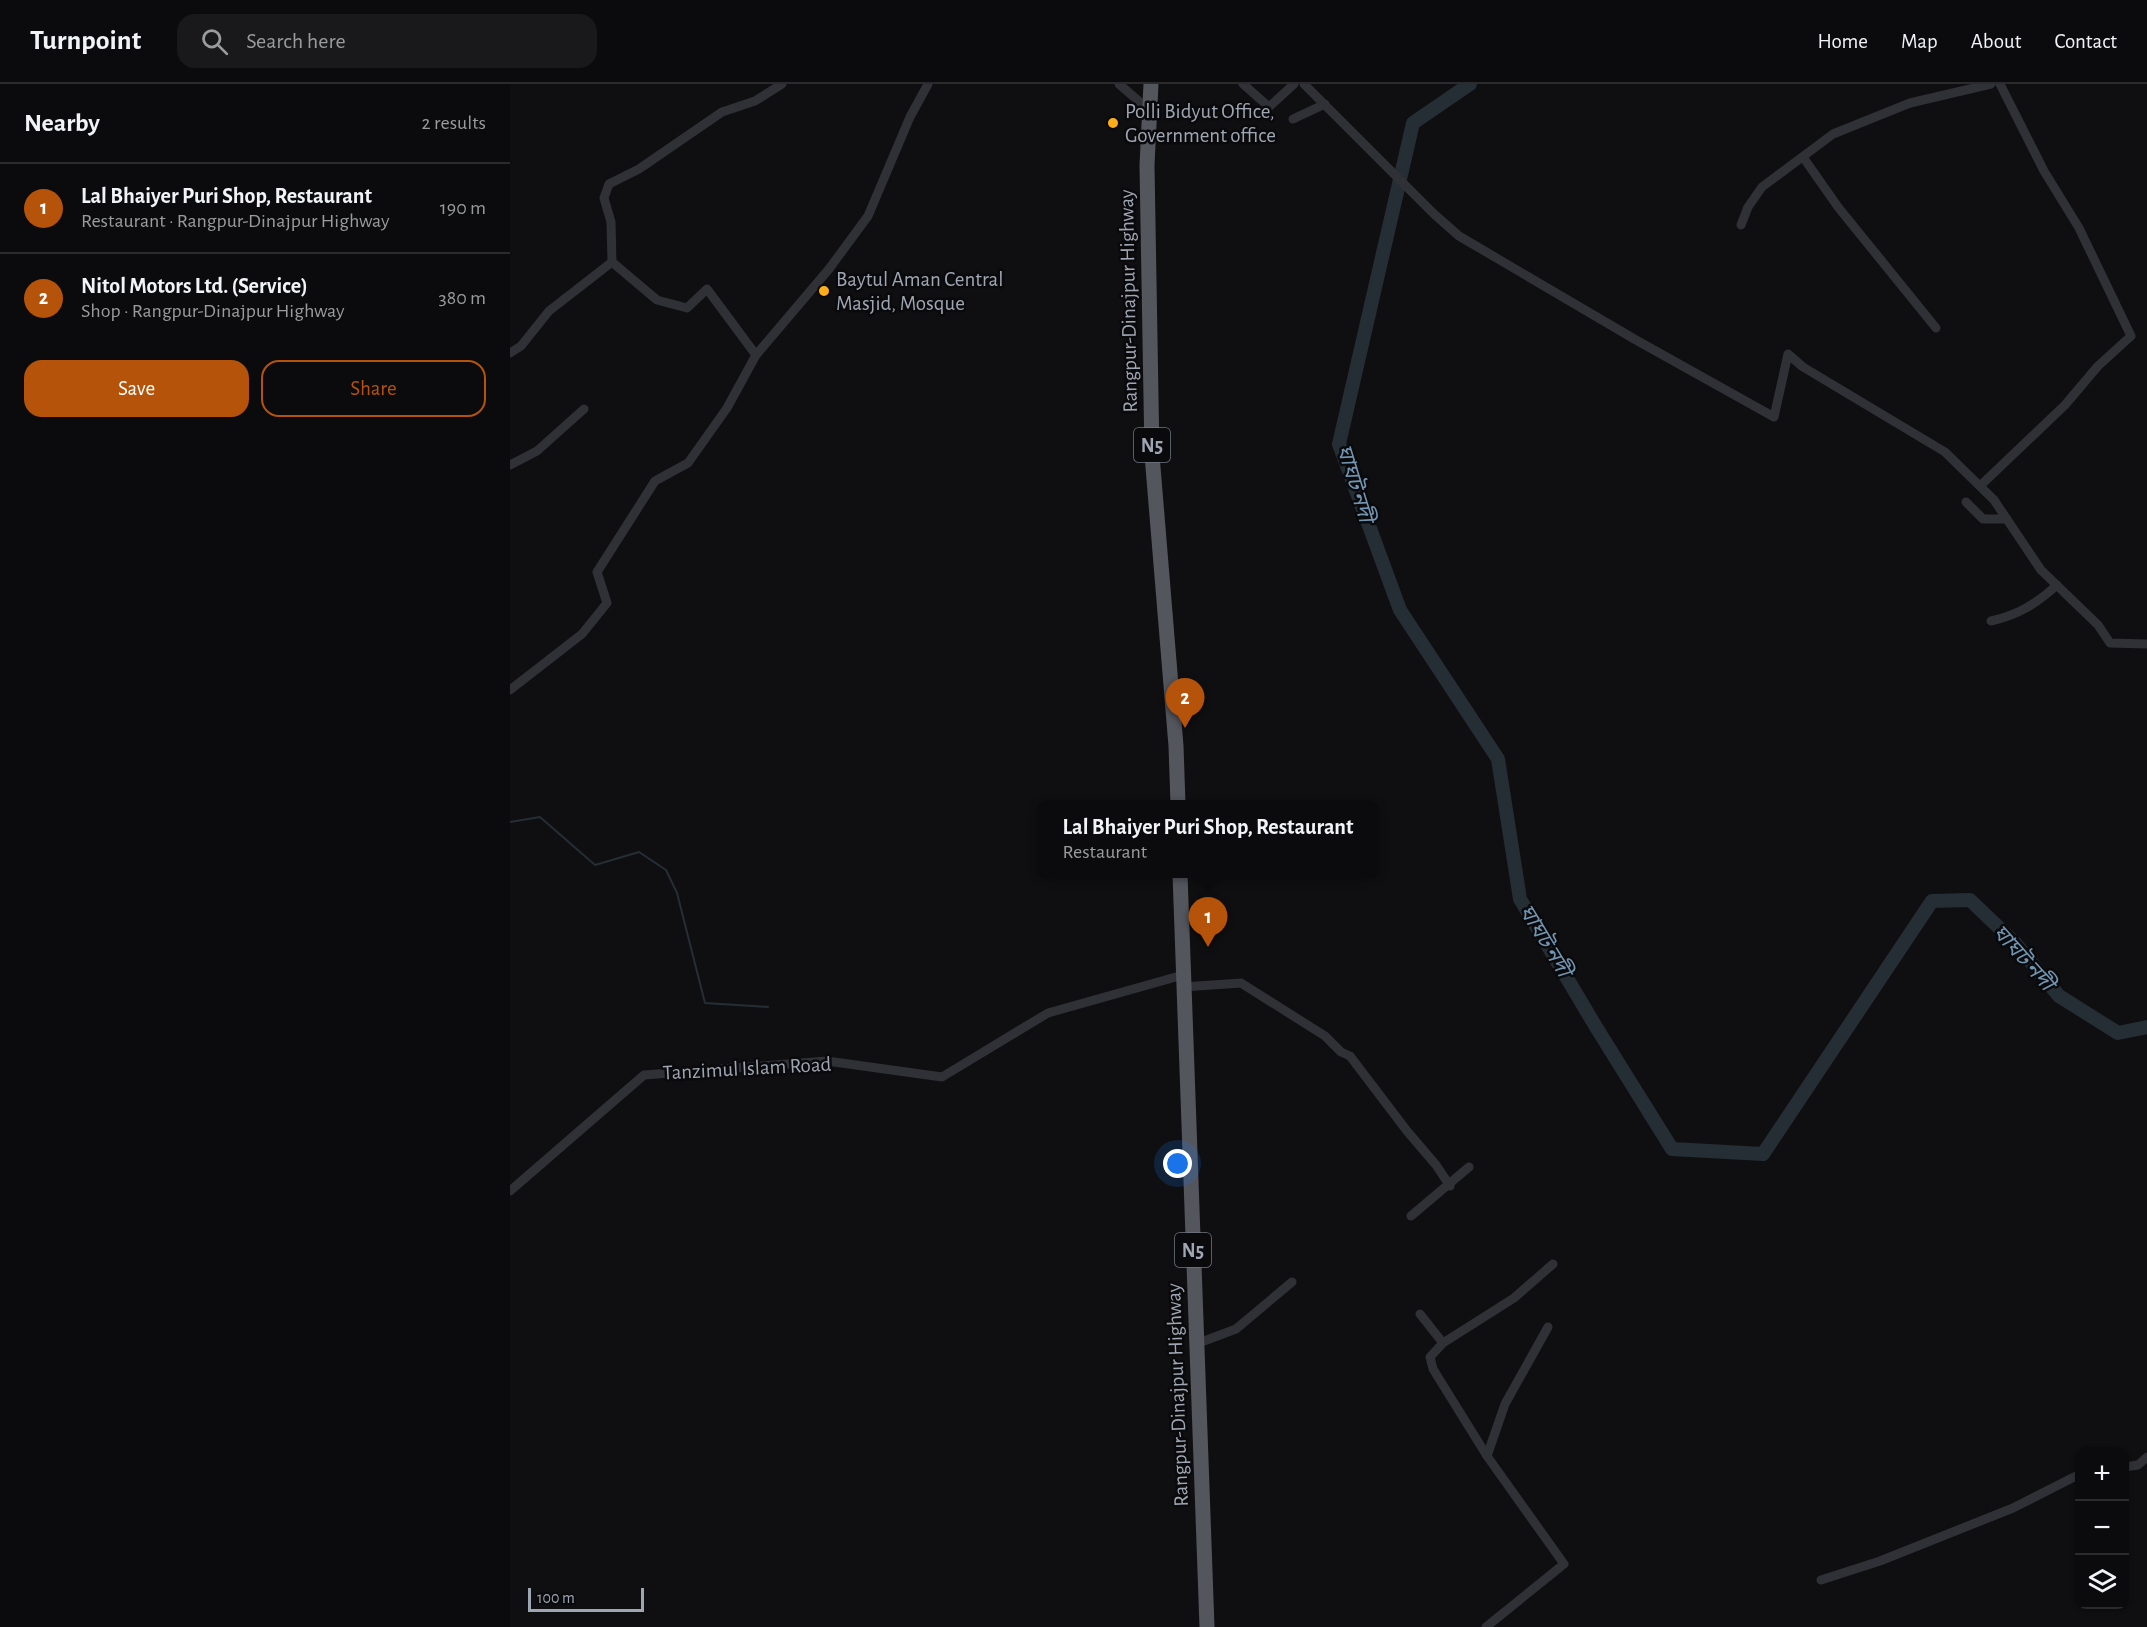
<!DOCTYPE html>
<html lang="en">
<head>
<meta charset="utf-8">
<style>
	body { margin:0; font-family:"Alegreya Sans","Noto Sans Bengali",sans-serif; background:#19191b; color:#f1f3f6 }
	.controls { position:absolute; right:18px; bottom:18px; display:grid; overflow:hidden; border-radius:12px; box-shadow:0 2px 4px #0004 }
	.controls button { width:54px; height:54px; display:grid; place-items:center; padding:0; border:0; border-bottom:2px solid #2b2b2e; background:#0b0b0d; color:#f1f3f6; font:30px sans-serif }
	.scale { position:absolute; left:18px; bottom:15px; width:116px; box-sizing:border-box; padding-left:6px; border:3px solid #9fa6b3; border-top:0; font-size:16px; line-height:21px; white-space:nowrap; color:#9fa6b3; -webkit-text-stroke:4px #0a0a0c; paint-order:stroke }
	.you { position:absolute; left:668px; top:1080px; width:21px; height:21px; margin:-15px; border:4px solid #fff; border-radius:50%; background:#1a73e8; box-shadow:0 0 0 9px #1a73e833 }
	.badge { display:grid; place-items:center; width:39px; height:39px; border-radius:50%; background:#b45309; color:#fff; font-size:20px; font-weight:700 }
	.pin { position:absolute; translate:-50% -50px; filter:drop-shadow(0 2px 3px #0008) }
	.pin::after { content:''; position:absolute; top:32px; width:21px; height:18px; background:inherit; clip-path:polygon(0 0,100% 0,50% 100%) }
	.popup { position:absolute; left:527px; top:716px; width:342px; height:78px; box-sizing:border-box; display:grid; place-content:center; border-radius:12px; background:#0b0b0d; filter:drop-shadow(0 2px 4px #0005); font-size:20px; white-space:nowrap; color:#9a9b9d }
	.popup b { font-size:22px; color:#f1f3f6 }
	.popup::after { content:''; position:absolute; left:50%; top:100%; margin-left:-12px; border:12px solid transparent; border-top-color:#0b0b0d }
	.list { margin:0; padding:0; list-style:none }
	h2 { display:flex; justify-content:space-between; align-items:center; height:78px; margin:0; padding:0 24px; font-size:26px }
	h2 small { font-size:20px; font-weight:400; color:#9a9b9d }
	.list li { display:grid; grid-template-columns:39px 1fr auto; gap:18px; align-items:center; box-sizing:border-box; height:90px; padding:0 24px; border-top:2px solid #2b2b2e }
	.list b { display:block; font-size:22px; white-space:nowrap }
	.list p { margin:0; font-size:20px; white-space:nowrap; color:#9a9b9d }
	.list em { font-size:20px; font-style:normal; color:#9a9b9d }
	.actions { display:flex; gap:12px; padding:18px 24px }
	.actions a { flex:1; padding:14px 0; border:2px solid #b45309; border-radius:18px; text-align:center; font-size:21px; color:#b45309 }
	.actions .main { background:#b45309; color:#fff }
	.icon { flex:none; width:33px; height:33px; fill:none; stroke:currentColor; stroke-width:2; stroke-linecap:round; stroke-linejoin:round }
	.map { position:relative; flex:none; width:1637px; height:1543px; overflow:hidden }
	header { display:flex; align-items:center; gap:36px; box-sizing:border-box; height:84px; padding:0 30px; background:#0b0b0d; border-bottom:2px solid #2b2b2e }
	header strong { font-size:28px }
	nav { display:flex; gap:33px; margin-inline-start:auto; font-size:21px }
	.search { width:420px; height:54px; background:#19191b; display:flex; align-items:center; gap:15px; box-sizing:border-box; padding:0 21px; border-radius:18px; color:#9a9b9d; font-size:22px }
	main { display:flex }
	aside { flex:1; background:#0b0b0d }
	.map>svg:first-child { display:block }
</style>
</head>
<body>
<header>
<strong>Turnpoint</strong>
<div class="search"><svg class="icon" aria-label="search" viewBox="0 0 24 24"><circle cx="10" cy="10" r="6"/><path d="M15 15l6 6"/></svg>Search here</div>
<nav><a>Home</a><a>Map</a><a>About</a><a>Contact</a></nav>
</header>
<main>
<aside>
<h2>Nearby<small>2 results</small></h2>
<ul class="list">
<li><span class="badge">1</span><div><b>Lal Bhaiyer Puri Shop, Restaurant</b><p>Restaurant · Rangpur-Dinajpur Highway</p></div><em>190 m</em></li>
<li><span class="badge">2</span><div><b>Nitol Motors Ltd. (Service)</b><p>Shop · Rangpur-Dinajpur Highway</p></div><em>380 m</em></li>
</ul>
<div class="actions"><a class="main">Save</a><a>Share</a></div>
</aside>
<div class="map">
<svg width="1637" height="1543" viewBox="0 0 1637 1543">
	<rect width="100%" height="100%" fill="#0f0f11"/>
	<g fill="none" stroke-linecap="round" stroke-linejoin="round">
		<polyline stroke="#252e35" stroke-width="2" points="0,738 30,733 85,781 129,768 156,786 167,809 195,919 258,923"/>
		<polyline stroke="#252e35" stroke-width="14" points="960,0 903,39 829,360 890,526 988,675 1010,815 1086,943 1162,1065 1253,1070 1422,817 1460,816 1505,859 1549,912 1608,949 1637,943"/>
		<g stroke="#303136" stroke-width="9">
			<polyline points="609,0 639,26"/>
			<polyline points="733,0 759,23 784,0"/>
			<polyline points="794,0 924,130 949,152 1126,256 1264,333 1278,270 1293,283 1435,368 1484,416 1531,486 1588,541 1600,559 1637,560"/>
			<polyline points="783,35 815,20"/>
			<polyline points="1293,73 1328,123 1426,244"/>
			<polyline points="1231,141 1238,123 1252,103 1323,50 1400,19 1481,0"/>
			<polyline points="102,178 101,138 94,114 99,100 129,85 212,28 245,17 272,0"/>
			<polyline points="0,269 11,262 39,227 102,178 147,216 177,224 197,205 246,271"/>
			<polyline points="0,381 27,367 74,325"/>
			<polyline points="1470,402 1555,321 1588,282 1621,252 1569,144 1534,87 1490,0"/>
			<polyline points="1456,418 1473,435 1497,435"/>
			<path d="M1481 537C1508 531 1526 520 1547 501"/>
			<polyline points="0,606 72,550 97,519 87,488 145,397 178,379 217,324 246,271 319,185 358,132 400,33 418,0"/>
			<polyline points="673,903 731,899 815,952 831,968 840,972 897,1047 926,1081 940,1102"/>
			<polyline points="0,1107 134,991 317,977 432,993 538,929 673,891"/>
			<polyline points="901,1132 959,1083"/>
			<polyline points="910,1230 933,1259"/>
			<polyline points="686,1260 726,1245 782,1198"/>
			<polyline points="977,1372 923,1285 920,1273 933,1259 1004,1214 1043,1180"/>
			<polyline points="1614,1383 1628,1381 1637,1373"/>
			<polyline points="1311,1496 1370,1477 1503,1424 1570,1390"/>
			<polyline points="976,1543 1054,1480 977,1372 995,1320 1038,1243"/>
		</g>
		<g stroke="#54565e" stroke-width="15">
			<polyline points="641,0 637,81 642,371 666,662 668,720"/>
			<polyline points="670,790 697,1543"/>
		</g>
	</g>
	<g fill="#ffae19" stroke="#0a0a0c" stroke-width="2">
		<circle cx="603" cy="39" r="6"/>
		<circle cx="314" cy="207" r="6"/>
	</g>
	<g text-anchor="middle" stroke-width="5" stroke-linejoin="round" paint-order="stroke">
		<g fill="#0a0a0c" stroke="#727781" stroke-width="1.5">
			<rect x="624" y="344" width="36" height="34" rx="4.5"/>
			<rect x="665" y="1149" width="36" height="34" rx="4.5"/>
		</g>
		<g font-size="20" font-weight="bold" fill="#9fa6b3">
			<text x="642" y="368">N5</text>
			<text x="683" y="1173">N5</text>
		</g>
		<g font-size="21" fill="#9fa6b3" stroke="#0a0a0c" text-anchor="start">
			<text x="615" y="34">Polli Bidyut Office,<tspan x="615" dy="24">Government office</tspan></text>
			<text x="326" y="202">Baytul Aman Central<tspan x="326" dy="24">Masjid, Mosque</tspan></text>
		</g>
		<g font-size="21" fill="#9fa6b3" stroke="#0a0a0c">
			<text transform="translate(618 217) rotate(-91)" y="7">Rangpur-Dinajpur Highway</text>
			<text transform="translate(237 984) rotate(-3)" y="7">Tanzimul Islam Road</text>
			<text transform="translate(667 1311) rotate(-92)" y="7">Rangpur-Dinajpur Highway</text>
		</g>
		<g font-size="22" font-style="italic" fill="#7295b2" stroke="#0a0a0c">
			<text transform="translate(846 399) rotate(73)" y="8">ঘাঘট নদী</text>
			<text transform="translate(1036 856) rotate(59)" y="8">ঘাঘট নদী</text>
			<text transform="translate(1514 873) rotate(48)" y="8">ঘাঘট নদী</text>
		</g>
	</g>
</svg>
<div class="controls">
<button>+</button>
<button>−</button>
<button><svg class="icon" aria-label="layers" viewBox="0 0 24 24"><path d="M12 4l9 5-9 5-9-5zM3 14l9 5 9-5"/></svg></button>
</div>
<div class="scale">100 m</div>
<div class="you"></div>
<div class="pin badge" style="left:698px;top:863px">1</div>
<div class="popup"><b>Lal Bhaiyer Puri Shop, Restaurant</b>Restaurant</div>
<div class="pin badge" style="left:675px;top:644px">2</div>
</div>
</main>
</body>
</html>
